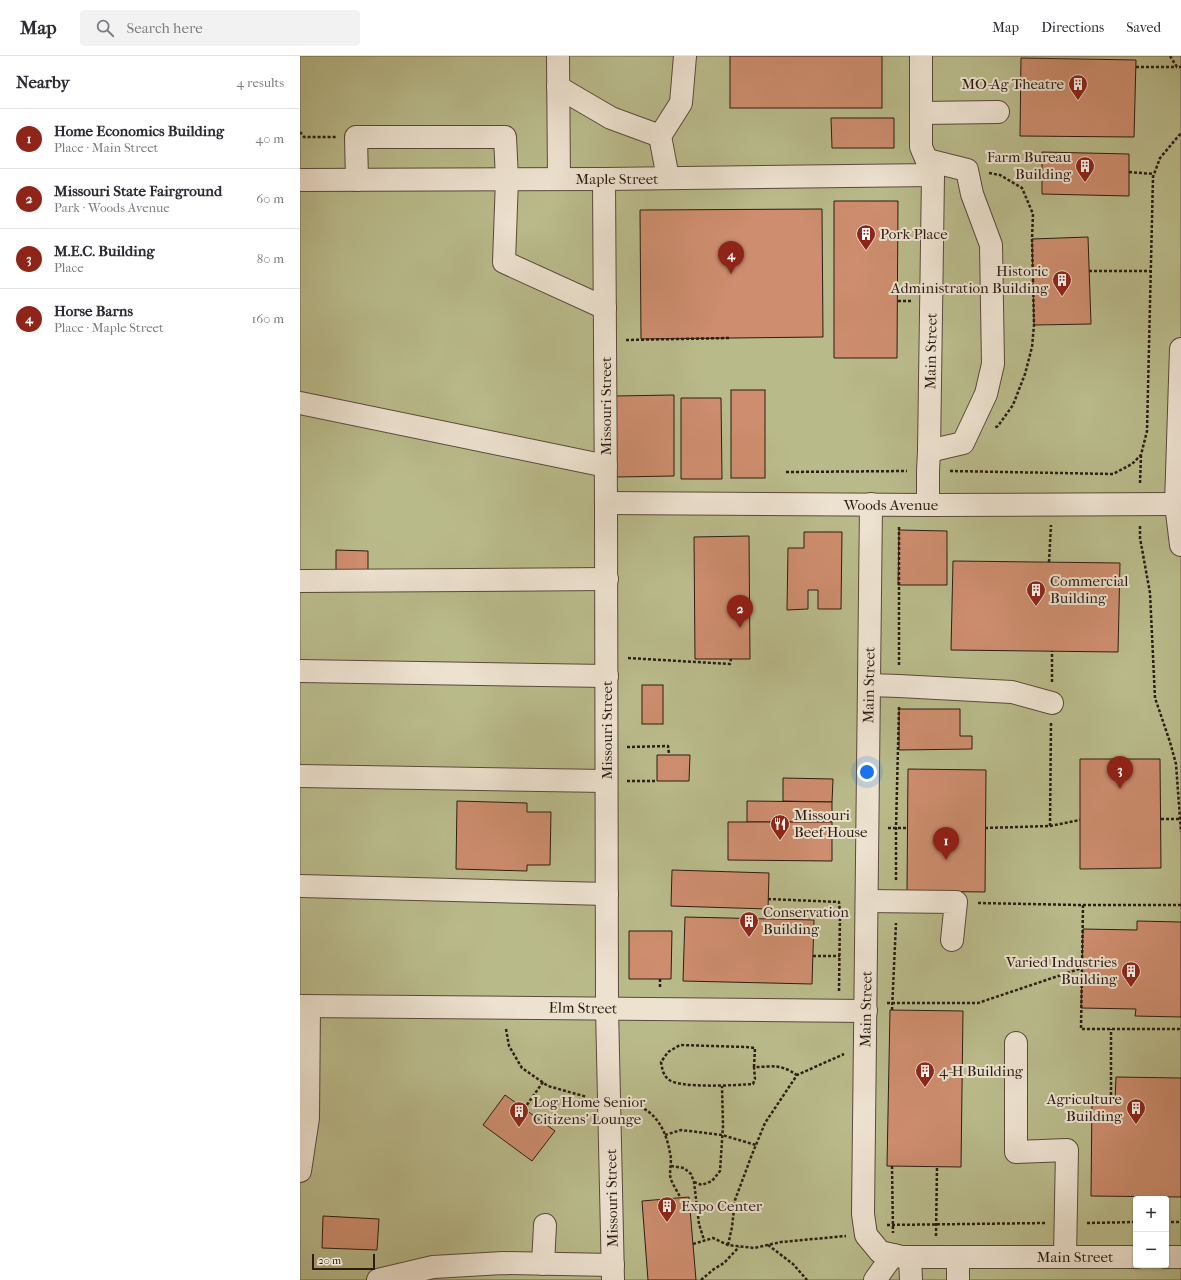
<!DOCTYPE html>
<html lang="en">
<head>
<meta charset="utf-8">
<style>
	body { margin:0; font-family:"IM FELL French Canon",serif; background:#f2f2f3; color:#2b2b33 }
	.controls { position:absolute; right:12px; bottom:12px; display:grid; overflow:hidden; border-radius:4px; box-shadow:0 1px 3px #0004 }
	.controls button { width:36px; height:36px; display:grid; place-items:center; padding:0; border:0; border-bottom:1px solid #e1e1e2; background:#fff; color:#2b2b33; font:20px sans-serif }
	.scale { position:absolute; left:12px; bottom:10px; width:63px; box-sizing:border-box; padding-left:4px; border:2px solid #2c1d13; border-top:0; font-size:11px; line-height:14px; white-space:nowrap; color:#2c1d13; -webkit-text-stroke:3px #ede2d0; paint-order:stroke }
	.you { position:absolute; left:567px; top:716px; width:14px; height:14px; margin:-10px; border:3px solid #fff; border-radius:50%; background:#1a73e8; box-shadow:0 0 0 6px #1a73e833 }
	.badge { display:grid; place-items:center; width:26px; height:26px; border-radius:50%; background:#8f2418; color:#fff; font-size:13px; font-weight:700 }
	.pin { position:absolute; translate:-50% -33px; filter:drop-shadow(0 1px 2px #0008) }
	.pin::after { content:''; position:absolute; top:21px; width:14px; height:12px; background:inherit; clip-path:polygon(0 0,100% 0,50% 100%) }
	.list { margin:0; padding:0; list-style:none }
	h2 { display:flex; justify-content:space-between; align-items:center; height:52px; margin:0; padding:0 16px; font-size:17px }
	h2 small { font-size:13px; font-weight:400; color:#7c7c81 }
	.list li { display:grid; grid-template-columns:26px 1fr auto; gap:12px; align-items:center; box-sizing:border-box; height:60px; padding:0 16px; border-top:1px solid #e1e1e2 }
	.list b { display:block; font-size:15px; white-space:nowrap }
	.list p { margin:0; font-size:13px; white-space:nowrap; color:#7c7c81 }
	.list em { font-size:13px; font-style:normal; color:#7c7c81 }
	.icon { flex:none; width:22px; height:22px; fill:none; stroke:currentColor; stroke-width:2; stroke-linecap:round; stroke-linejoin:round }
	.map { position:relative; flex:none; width:881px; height:1224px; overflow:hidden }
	header { display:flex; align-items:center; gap:24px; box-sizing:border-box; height:56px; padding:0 20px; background:#fff; border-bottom:1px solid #e1e1e2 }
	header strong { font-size:19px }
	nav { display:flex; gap:22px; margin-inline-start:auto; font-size:14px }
	.search { width:280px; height:36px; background:#f2f2f3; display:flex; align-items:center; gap:10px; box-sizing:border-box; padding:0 14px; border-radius:4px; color:#7c7c81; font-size:15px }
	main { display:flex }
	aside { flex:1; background:#fff }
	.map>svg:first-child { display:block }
</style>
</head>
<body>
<header>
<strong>Map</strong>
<div class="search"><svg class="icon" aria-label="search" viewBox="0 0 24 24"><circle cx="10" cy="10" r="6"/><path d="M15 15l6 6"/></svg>Search here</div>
<nav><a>Map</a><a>Directions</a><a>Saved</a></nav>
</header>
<main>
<aside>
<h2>Nearby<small>4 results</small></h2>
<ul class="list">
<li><span class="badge">1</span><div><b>Home Economics Building</b><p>Place · Main Street</p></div><em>40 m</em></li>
<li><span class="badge">2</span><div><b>Missouri State Fairground</b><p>Park · Woods Avenue</p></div><em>60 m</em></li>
<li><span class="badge">3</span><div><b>M.E.C. Building</b><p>Place</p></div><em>80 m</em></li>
<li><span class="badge">4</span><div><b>Horse Barns</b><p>Place · Maple Street</p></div><em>160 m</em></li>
</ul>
</aside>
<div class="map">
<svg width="881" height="1224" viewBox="0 0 881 1224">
	<rect width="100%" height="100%" fill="#e4d2b6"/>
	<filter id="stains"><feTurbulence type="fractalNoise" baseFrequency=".005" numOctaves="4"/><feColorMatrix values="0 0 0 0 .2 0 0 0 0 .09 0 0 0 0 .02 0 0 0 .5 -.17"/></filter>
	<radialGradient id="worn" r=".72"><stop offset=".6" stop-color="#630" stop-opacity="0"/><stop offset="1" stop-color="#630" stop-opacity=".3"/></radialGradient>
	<path fill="#b9ba8a" stroke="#726c4e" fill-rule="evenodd" d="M0 0H881V1224H0ZM836 1143H866V1209H836Z"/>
	<g fill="#cd8d6e" stroke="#2c1d13">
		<rect x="430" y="0" width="152" height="52"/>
		<polygon points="721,2 836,4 834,81 720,80"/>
		<polygon points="531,62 594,62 594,92 532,92"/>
		<polygon points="742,96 829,98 829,140 742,138"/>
		<polygon points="534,145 598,145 597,302 534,302"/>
		<polygon points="522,153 523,281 341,283 340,154"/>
		<polygon points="788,181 791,268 734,269 732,183"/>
		<rect x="431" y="334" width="34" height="88"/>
		<polygon points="374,339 374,420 316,421 315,340"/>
		<polygon points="381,342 421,342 422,423 381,423"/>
		<polygon points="599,474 647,475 647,529 598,529"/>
		<polygon points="504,476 542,476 541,553 518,553 518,534 508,534 508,553 487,554 488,492 504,492"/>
		<polygon points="449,480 450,603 395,603 394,481"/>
		<polygon points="36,494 68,495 68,522 36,521"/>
		<polygon points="653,505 820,507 818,596 651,594"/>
		<rect x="342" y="629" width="21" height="39"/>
		<polygon points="599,653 660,653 660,680 672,680 672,693 599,694"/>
		<polygon points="357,699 390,699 389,725 357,725"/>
		<polygon points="780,703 860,703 861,812 780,813"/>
		<polygon points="608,713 686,714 685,836 607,835"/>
		<polygon points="483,722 533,723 532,746 483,745"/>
		<polygon points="157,745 227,747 227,756 251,756 250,809 227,809 227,815 156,813"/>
		<polygon points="447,745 532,746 532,766 447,766"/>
		<polygon points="428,766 532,766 532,805 428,804"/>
		<polygon points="372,814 469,817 468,853 371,850"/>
		<polygon points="385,861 514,864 512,928 383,925"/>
		<polygon points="837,865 881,866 881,961 835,960 836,953 781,952 783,873 837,874"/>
		<polygon points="329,875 372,875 371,923 329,923"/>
		<polygon points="590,954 663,955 661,1111 587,1110"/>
		<polygon points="816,1021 881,1022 881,1141 791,1140 792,1044 815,1044"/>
		<polygon points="205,1039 255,1075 232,1105 183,1069"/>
		<polygon points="389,1141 396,1224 348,1224 342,1145"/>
		<polygon points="23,1160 79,1163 77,1194 22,1192"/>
	</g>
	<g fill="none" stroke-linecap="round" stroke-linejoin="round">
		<g stroke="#5a4a3c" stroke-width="24">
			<g id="minor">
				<polyline points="258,0 259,123"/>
				<polyline points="621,0 621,91 633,119 629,395 628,415 628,449"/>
				<polyline points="258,31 311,62 360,80 368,122"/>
				<polyline points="621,57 698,56"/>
				<polyline points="360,80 381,47 385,0"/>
				<polyline points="627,104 667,114 672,138 691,189 693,308 686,338 663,387 629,395"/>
				<polyline points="304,123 306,447 307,952 313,1224"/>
				<polyline points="0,124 304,123 633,119"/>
				<polyline points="57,124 56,81 205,81 207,123 204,206 305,252"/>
				<polyline points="881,293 876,448 881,489"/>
				<polyline points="0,347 306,410"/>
				<polyline points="306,447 628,449 876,448"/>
				<polyline points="571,448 563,1158 566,1179 580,1196 602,1201 836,1201"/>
				<polyline points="0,525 307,523"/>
				<polyline points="0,615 307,620"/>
				<polyline points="569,629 599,630 712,636 752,647"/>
				<polyline points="0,720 306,725"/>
				<polyline points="0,830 307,838"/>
				<polyline points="567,845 656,846 652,884"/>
				<polyline points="0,950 566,955"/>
				<polyline points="716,987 716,1096 767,1094 765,1201"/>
				<polyline points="0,1115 8,1062 9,950"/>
				<polyline points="610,1201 611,1224"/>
				<polyline points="658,1201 658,1224"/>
				<polyline points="866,1201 881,1201"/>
				<polyline points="243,1208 245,1169"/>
				<polyline points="78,1224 133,1211 203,1207 313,1209"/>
				<polyline points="575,1224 593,1199"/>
			</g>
		</g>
		<g stroke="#2c1d13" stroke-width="2.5" stroke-dasharray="3 2" stroke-linecap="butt">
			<polyline points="870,0 877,11 881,11"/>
			<polyline points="836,11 877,11"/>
			<polyline points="0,76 4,81 36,81"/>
			<polyline points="829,116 854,118"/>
			<polyline points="689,117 700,119 722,132 733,158 732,183 734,269 732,291 725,318 713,349 698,370 694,372"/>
			<polyline points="789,215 850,215"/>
			<polyline points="598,245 611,245"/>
			<polyline points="326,284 430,282"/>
			<polyline points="650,415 813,418 832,408 841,399 847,375 853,121 860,102 881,77"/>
			<polyline points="486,416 607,415"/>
			<polyline points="840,427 841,400"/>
			<polyline points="840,470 840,482 850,537 855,642 870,686 876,708 881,776"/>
			<polyline points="599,471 599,610"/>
			<polyline points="749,506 751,469"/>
			<polyline points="328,602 430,608 431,603"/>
			<polyline points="752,626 752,595"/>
			<polyline points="327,691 368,690 369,698"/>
			<polyline points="327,725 357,725"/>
			<polyline points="861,763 880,763"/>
			<polyline points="750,770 751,667"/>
			<polyline points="588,772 608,772"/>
			<polyline points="685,772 750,770 780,764"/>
			<polyline points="596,824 596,772 599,651"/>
			<polyline points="468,843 539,846 540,857"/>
			<polyline points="678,847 779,849 881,849"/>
			<polyline points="783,849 781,973 881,973"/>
			<polyline points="513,900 540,900"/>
			<polyline points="360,923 360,932"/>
			<polyline points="539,935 540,857 546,857"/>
			<polyline points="587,947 678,947 782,912"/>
			<polyline points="592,954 596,867"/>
			<polyline points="206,973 209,990 222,1012 248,1030 287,1041"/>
			<path d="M454 1011 455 992 446 991 380 989 368 996 361 1006C362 1012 363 1019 368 1023 378 1033 438 1029 453 1028L455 1023 454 1011C475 1011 478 1007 497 1019"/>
			<polyline points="811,1044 811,973"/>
			<path d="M330 1048C355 1052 366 1074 370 1097 372 1104 370 1112 370 1119 371 1127 377 1134 380 1141"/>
			<polyline points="224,1053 243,1026"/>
			<polyline points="365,1079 381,1074 422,1079 456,1089"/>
			<polyline points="371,1110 384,1112 391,1118 394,1126 399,1168 404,1184"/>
			<polyline points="592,1110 593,1177"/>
			<polyline points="394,1126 402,1129 412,1125 420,1115 423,1070 422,1030"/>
			<polyline points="866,1166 881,1166"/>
			<polyline points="787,1167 836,1166"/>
			<polyline points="587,1169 746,1167"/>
			<polyline points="636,1180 637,1111"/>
			<polyline points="393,1188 413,1182 428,1189 454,1192 481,1186 546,1180"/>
			<polyline points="428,1189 432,1171 435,1144 451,1101 465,1067 497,1019 544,998"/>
			<polyline points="468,1189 493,1208 507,1224"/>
			<polyline points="401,1224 414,1213 424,1207 439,1191"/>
		</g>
		<use href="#minor" stroke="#ede2d0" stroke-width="22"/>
	</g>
	<defs>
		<g id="building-pin" transform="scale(1)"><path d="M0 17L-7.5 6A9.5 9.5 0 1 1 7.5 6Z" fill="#8f2418" stroke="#ede2d0"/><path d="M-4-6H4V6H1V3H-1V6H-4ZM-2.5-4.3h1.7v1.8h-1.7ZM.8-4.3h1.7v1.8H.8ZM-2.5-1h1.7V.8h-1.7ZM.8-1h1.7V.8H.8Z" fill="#fff"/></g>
		<g id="restaurant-pin" transform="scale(1)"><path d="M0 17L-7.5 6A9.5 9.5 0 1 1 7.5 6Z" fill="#8f2418" stroke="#ede2d0"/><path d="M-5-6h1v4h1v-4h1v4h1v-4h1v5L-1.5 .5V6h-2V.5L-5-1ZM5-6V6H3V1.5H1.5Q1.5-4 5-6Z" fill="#fff"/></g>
	</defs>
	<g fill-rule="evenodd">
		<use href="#building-pin" x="778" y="28"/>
		<use href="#building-pin" x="785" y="110"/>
		<use href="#building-pin" x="566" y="178"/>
		<use href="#building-pin" x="762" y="224"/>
		<use href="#building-pin" x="736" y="534"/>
		<use href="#restaurant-pin" x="480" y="768"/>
		<use href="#building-pin" x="449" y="865"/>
		<use href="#building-pin" x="831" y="915"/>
		<use href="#building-pin" x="625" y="1015"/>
		<use href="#building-pin" x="836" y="1052"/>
		<use href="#building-pin" x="219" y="1055"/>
		<use href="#building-pin" x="367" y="1150"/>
	</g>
	<g text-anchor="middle" stroke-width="4" stroke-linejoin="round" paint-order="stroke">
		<g font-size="15" fill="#2c1d13" stroke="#ede2d0" text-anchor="start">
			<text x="764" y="33" text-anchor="end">MO-Ag Theatre</text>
			<text x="771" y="106" text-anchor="end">Farm Bureau<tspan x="771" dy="17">Building</tspan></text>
			<text x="580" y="183">Pork Place</text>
			<text x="748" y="220" text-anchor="end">Historic<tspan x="748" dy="17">Administration Building</tspan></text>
			<text x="750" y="530">Commercial<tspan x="750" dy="17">Building</tspan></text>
			<text x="494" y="764">Missouri<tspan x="494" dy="17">Beef House</tspan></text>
			<text x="463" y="861">Conservation<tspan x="463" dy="17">Building</tspan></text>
			<text x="817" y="911" text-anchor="end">Varied Industries<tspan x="817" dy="17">Building</tspan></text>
			<text x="639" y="1020">4-H Building</text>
			<text x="822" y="1048" text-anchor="end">Agriculture<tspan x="822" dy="17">Building</tspan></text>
			<text x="233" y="1051">Log Home Senior<tspan x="233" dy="17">Citizens' Lounge</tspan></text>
			<text x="381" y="1155">Expo Center</text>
		</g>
		<g font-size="15" fill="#2c1d13" stroke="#ede2d0">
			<text x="317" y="128">Maple Street</text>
			<text transform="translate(631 295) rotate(-89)" y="5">Main Street</text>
			<text transform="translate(306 350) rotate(-90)" y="5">Missouri Street</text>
			<text x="591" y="454">Woods Avenue</text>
			<text transform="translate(569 629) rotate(-89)" y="5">Main Street</text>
			<text transform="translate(307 674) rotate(-90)" y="5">Missouri Street</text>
			<text transform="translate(283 952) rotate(1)" y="5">Elm Street</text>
			<text transform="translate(566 953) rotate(-89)" y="5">Main Street</text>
			<text transform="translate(312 1142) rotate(-91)" y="5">Missouri Street</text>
			<text x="775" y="1206">Main Street</text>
		</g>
	</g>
	<rect width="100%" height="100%" filter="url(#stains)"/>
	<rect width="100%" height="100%" fill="url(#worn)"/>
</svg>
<div class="controls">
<button>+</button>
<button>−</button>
</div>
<div class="scale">20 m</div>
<div class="you"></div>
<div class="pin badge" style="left:646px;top:804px">1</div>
<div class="pin badge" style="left:440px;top:572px">2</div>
<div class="pin badge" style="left:820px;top:733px">3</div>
<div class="pin badge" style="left:431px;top:218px">4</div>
</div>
</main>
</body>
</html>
